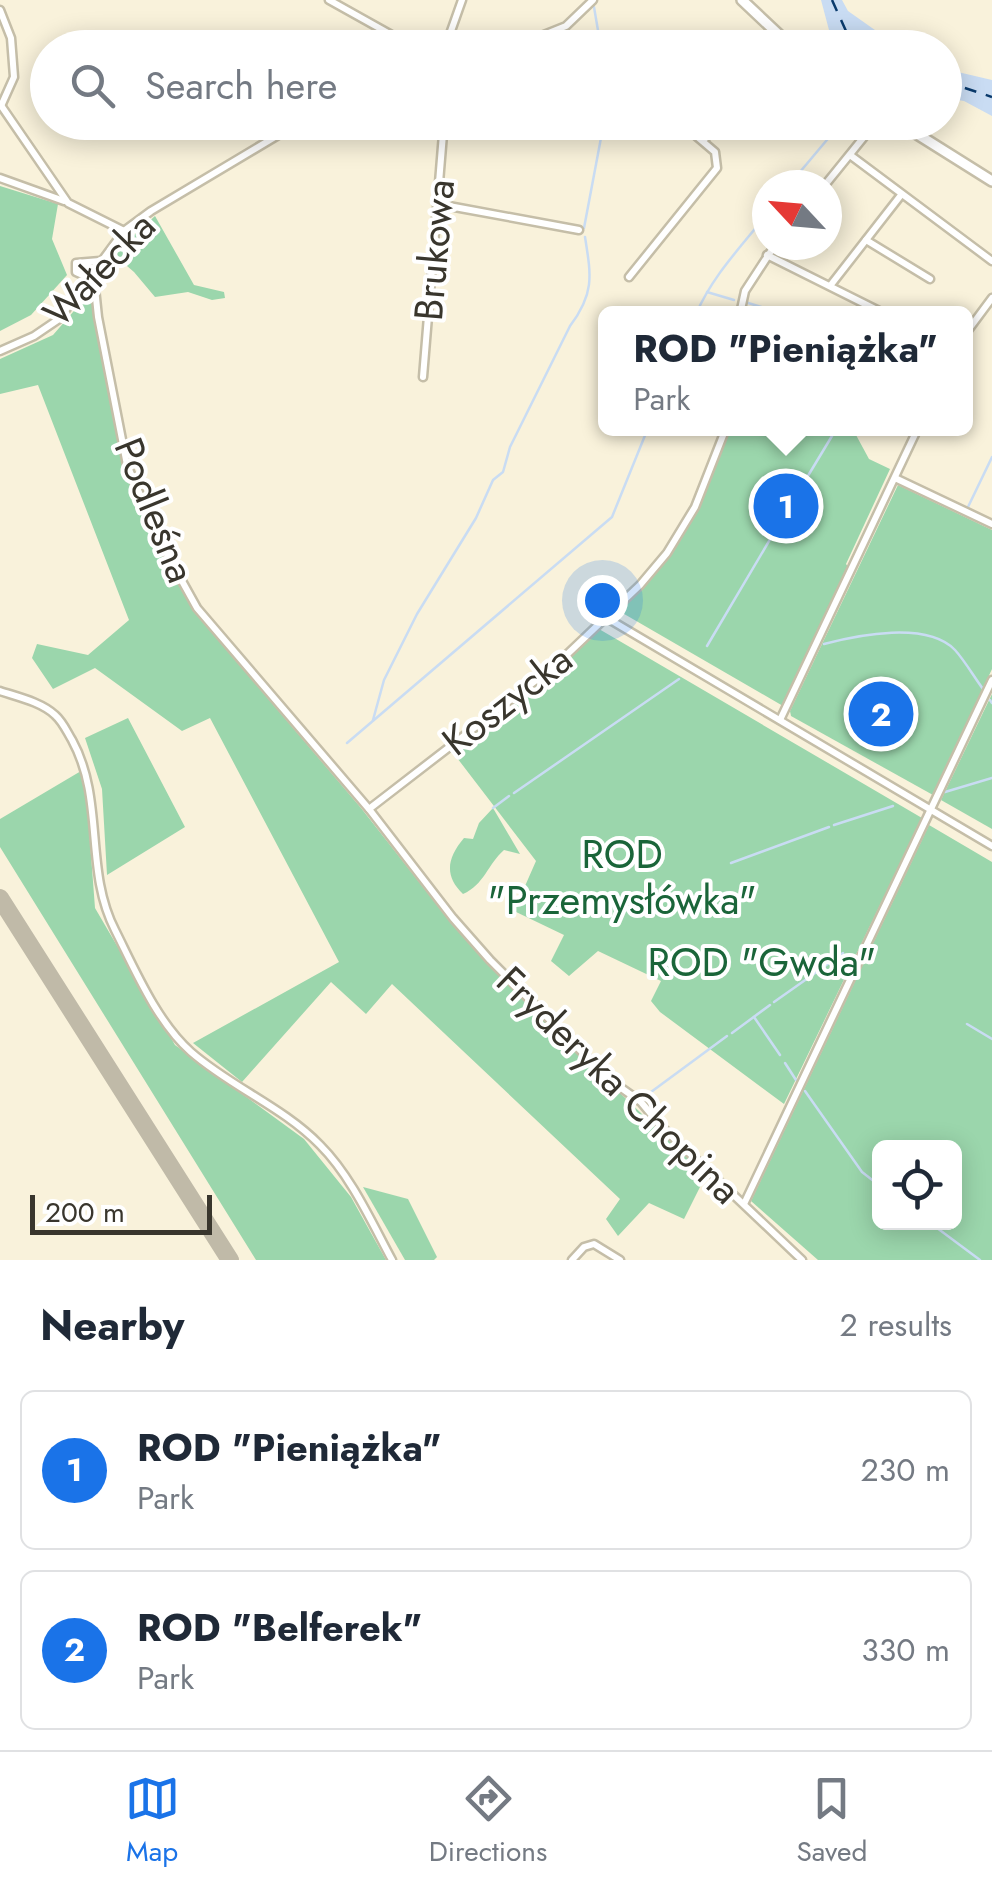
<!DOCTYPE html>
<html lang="en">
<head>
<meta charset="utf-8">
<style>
	body { margin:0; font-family:Jost,sans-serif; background:#f6f6f7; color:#1f2937 }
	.controls { position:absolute; right:30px; bottom:30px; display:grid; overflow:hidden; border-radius:15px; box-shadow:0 5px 25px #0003 }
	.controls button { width:90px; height:90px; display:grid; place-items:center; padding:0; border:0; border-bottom:2px solid #e0e1e3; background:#fff; color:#1f2937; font:50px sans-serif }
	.compass { position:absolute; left:752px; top:170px; width:90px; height:90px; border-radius:50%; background:#fff; box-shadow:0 5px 25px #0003; rotate:296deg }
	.scale { position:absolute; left:30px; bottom:25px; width:182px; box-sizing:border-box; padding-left:10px; border:5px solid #39362d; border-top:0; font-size:28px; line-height:35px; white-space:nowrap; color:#39362d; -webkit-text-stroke:8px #fff; paint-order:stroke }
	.you { position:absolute; left:602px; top:600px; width:35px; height:35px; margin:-25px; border:8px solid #fff; border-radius:50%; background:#1a73e8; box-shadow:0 0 0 15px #1a73e833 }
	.badge { display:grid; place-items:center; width:65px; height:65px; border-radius:50%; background:#1a73e8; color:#fff; font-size:32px; font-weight:700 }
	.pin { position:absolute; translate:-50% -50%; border:5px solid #fff; box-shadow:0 2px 10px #0006 }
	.popup { position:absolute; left:598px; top:306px; width:375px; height:130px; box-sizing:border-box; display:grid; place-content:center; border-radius:15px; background:#fff; filter:drop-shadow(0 2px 8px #0005); font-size:32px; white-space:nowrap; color:#747a83 }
	.popup b { font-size:38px; color:#1f2937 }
	.popup::after { content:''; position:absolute; left:50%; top:100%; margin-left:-20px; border:20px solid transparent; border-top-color:#fff }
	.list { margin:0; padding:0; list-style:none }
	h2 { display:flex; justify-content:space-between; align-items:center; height:130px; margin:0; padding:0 40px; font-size:42px }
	h2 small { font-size:32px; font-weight:400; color:#747a83 }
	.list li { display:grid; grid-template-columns:65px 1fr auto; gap:30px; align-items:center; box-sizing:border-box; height:160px; margin:0 20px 20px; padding:0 20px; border:2px solid #e0e1e3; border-radius:15px }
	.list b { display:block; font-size:38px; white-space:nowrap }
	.list p { margin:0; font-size:32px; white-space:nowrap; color:#747a83 }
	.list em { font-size:32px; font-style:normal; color:#747a83 }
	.icon { flex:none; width:55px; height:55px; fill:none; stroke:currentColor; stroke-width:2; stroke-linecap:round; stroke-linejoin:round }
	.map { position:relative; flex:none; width:992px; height:1260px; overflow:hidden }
	.search { position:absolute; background:#fff; box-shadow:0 5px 25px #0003; left:30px; right:30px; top:30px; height:110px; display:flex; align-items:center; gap:25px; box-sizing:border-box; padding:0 35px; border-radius:55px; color:#747a83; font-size:38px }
	.sheet { height:490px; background:#fff }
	nav { display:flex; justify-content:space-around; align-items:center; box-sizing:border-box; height:140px; border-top:2px solid #e0e1e3; background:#fff; font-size:28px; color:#747a83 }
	nav a { display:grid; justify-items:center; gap:5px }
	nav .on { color:#1a73e8 }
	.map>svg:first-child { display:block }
</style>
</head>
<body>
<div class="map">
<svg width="992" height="1260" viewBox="0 0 992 1260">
	<rect width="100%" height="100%" fill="#f9f2db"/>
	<g fill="#9bd6ac" fill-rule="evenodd">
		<polygon points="0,186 58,204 52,239 67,275 31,315 0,331"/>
		<polygon points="155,216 194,285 224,292 225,298 212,300 188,292 155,297 134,272 113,254"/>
		<polygon points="93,289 113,417 128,475 192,609 361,808 445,915 559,1035 706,1175 684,1219 649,1203 618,1236 606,1219 620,1199 392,984 366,1014 331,982 242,1082 193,1043 339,962 210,718 182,731 95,668 53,689 32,658 37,644 88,655 129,620 38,385 0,394 0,359 53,335"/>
		<path d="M728 429H859L856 435 869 459 890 469 846 564 848 567 783 706 619 611C679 553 700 505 728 429Z"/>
		<polygon points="898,485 992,530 992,669 933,795 791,716 790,711"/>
		<polygon points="599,629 922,818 784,1104 660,1012 651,1001 661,981 598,951 569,976 551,961 564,935 514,911 536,861 451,750 564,661"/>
		<polygon points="992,694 992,829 941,800"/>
		<polygon points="128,718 185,827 107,875 102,789 85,738"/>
		<polygon points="81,771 86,789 95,908 175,1045 304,1139 351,1197 386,1260 256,1260 0,847 0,819"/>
		<path d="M493 808 520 854 504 850C488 864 484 885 463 894 444 876 447 858 464 838L473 839 479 823Z"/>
		<path d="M929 825 992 862V1260H818L751 1201ZM880 1148H954V1222H880Z"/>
		<polygon points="363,1187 408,1199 437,1257 434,1260 405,1260"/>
	</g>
	<g fill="#c9dcf3">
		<polygon points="821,0 842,0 848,11 899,47 842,47 829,30"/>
		<polygon points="945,69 992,80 992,116 964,101 945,98"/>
	</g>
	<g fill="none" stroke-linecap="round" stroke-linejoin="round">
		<g stroke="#c9dcf3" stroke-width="2.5">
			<polyline points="594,7 601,48"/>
			<polyline points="789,185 842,122"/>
			<polyline points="584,228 604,122"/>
			<polyline points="707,292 734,300"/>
			<polyline points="745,302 784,314"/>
			<path d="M696 314C713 275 741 247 767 214"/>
			<polyline points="794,499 835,431"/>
			<polyline points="968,507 992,457"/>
			<path d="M824 644C858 635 927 621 955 650 965 661 974 677 983 689"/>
			<polyline points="707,646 791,504"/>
			<polyline points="990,700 992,703"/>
			<path d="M373 720 384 680 417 614 476 518 493 480 503 472 510 447 570 326C595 293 591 275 585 237"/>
			<polyline points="347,743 612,517 648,428"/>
			<polyline points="945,792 992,778"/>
			<polyline points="514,793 679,679"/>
			<polyline points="493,808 509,796"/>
			<polyline points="834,825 893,806"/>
			<polyline points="731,863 829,827"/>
			<polyline points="822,968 843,953"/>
			<polyline points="774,1002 818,971"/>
			<polyline points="754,1017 780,1055"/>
			<polyline points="967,1024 992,1039"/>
			<polyline points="732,1033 770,1005"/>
			<polyline points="785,1063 796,1080"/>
			<polyline points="805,1091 862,1172 880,1186"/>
			<polyline points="651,1092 727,1036"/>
			<polyline points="929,1222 980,1260"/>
		</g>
		<g stroke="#093a6c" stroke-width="2.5" stroke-dasharray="12 10" stroke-linecap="butt">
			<polyline points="832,0 846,31 868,48"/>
			<polyline points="944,81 992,97"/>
		</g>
		<polyline stroke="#c0baa8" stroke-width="18" points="0,898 230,1260"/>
		<g stroke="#c5bea8" stroke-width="11">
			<g id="street">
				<polyline points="329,0 415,48"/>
				<polyline points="0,10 11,38 14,77 1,106"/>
				<polyline points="445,48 462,0"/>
				<polyline points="511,48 566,26 593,0"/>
				<polyline points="0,104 68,203 124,231"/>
				<polyline points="703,141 719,122"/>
				<polyline points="850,155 992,261"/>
				<polyline points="0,178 64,201"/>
				<polyline points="825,185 876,122"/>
				<polyline points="438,204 579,230"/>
				<polyline points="866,240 930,279"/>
				<polyline points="767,255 885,314"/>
				<polyline points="93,269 98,317 127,465 162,545 197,608 369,809 453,918 490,960 610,1080 641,1102 661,1126 802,1260"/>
				<polyline points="87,277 76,272 76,263 100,261"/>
				<polyline points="629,277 717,168 715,152 681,123"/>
				<polyline points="830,286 901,195"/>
				<polyline points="740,314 745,291 775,245"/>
				<polyline points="966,333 992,298"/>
				<polyline points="0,351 34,336 59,319 124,231 151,211 300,122"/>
				<polyline points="423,377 444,122"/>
				<polyline points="895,478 992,524"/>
				<polyline points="607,618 992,846"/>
				<path d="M0 691C18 697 41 702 55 715 63 722 67 732 72 740 105 800 84 870 115 930 135 970 157 1022 191 1052 231 1087 283 1107 320 1145 351 1176 371 1221 392 1260"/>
				<polyline points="780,720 918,428"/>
				<polyline points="369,809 557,664 640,585 667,553 695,507 726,428"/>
				<polyline points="744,1204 992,680"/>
				<polyline points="572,1260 584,1247 594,1244 620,1260"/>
			</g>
		</g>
		<g stroke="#c5bea8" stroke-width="14">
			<g id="secondary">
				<polyline points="742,0 793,48"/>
				<polyline points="898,122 992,181"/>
			</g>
		</g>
		<use href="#street" stroke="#fff" stroke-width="6"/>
		<use href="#secondary" stroke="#fff" stroke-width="9"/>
	</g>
	<g text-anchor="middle" stroke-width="8" stroke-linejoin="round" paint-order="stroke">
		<g font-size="40" fill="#39362d" stroke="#fff">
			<text transform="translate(434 250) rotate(-85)" y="14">Brukowa</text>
			<text transform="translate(99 269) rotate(-46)" y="14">Wałecka</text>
			<text transform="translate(155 510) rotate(68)" y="14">Podleśna</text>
			<text transform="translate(507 700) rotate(-38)" y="14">Koszycka</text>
			<text transform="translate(619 1085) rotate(44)" y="14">Fryderyka Chopina</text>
		</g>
		<g font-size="40" fill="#1a6539" stroke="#fff">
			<text x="622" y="868">ROD<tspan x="622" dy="46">"Przemysłówka"</tspan></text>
			<text x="762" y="976">ROD "Gwda"</text>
		</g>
	</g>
</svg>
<div class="controls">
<button><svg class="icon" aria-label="locate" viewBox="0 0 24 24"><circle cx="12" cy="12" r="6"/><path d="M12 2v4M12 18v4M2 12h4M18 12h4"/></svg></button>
</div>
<svg class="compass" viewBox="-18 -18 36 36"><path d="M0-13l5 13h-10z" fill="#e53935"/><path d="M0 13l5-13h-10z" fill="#747a83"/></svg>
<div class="scale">200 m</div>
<div class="you"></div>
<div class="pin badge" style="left:786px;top:506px">1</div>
<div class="popup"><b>ROD &quot;Pieniążka&quot;</b>Park</div>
<div class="pin badge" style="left:881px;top:714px">2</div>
<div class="search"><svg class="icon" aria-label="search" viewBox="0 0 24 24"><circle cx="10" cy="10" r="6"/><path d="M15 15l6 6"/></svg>Search here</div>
</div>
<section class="sheet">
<h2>Nearby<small>2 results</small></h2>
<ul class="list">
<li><span class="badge">1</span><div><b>ROD &quot;Pieniążka&quot;</b><p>Park</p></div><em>230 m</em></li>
<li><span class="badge">2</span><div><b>ROD &quot;Belferek&quot;</b><p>Park</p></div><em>330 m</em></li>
</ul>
</section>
<nav>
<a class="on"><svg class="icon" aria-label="map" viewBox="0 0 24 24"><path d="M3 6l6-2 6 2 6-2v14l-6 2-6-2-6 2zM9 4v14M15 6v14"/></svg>Map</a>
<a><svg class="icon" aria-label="directions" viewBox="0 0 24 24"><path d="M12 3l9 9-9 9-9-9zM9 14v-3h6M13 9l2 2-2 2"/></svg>Directions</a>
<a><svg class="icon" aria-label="saved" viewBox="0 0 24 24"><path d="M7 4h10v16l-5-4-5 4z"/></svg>Saved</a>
</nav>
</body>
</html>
